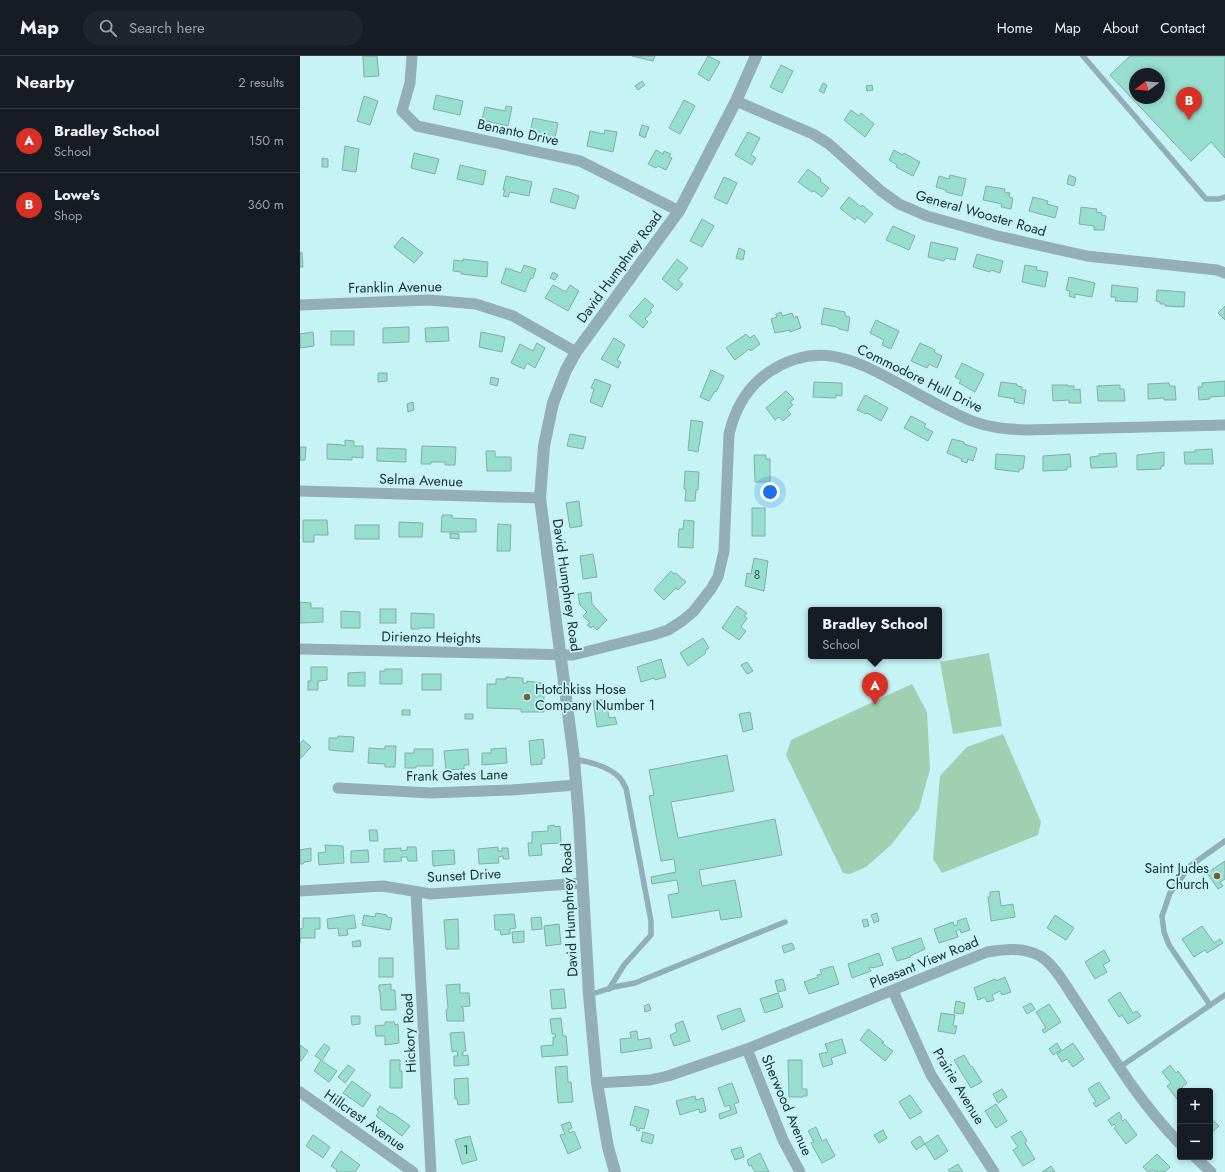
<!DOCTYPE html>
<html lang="en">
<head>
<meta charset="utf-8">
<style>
	body { margin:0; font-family:Jost,sans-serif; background:#20242c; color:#f1f3f6 }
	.controls { position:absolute; right:12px; bottom:12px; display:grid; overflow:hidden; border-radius:4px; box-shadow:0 2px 6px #0003 }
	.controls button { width:36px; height:36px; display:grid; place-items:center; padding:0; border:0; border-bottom:1px solid #363941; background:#171b24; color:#f1f3f6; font:20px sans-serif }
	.compass { position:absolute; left:829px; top:12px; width:36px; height:36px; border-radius:50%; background:#171b24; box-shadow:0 2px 6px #0003; rotate:254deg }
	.you { position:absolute; left:470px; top:436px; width:14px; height:14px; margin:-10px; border:3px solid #fff; border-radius:50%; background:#1a73e8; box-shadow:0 0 0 6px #1a73e833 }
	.badge { display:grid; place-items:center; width:26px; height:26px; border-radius:50%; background:#d93025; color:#fff; font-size:13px; font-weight:700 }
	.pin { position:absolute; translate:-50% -33px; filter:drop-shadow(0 1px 2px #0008) }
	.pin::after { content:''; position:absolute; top:21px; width:14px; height:12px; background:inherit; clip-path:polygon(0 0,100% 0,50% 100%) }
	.popup { position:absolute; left:508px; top:551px; width:134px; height:52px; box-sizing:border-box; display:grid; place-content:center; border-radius:4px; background:#171b24; filter:drop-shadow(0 1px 3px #0005); font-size:13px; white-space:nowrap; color:#9ea1a6 }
	.popup b { font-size:15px; color:#f1f3f6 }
	.popup::after { content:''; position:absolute; left:50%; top:100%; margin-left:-8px; border:8px solid transparent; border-top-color:#171b24 }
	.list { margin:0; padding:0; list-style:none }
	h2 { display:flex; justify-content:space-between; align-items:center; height:52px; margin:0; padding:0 16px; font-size:17px }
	h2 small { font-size:13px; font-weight:400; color:#9ea1a6 }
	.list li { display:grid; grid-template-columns:26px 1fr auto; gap:12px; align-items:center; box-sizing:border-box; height:64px; padding:0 16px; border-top:1px solid #363941 }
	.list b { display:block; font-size:15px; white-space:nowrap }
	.list p { margin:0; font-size:13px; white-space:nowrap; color:#9ea1a6 }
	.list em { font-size:13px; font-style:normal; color:#9ea1a6 }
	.icon { flex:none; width:22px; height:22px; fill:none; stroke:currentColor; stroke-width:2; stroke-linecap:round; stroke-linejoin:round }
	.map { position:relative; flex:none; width:925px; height:1116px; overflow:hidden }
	header { display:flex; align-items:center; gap:24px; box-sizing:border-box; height:56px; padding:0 20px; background:#171b24; border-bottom:1px solid #363941 }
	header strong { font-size:19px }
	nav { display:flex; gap:22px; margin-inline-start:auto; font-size:14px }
	.search { width:280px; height:36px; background:#20242c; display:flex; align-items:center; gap:10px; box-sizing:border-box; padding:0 14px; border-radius:22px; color:#9ea1a6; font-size:15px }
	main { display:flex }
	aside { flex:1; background:#171b24 }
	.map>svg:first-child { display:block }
</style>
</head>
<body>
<header>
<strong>Map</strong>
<div class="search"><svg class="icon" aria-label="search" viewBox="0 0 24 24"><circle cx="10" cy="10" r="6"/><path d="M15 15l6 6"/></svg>Search here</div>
<nav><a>Home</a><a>Map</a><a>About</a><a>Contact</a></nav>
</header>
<main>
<aside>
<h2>Nearby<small>2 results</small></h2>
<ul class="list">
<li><span class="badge">A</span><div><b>Bradley School</b><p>School</p></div><em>150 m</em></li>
<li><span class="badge">B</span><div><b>Lowe's</b><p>Shop</p></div><em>360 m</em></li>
</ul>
</aside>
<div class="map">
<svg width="925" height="1116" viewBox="0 0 925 1116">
	<rect width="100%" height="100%" fill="#c5f3f6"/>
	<g fill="#a0cfb1">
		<polygon points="689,597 702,670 653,678 640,606"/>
		<polygon points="612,628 627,656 630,713 619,753 591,789 566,811 550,818 543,817 486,699 491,684"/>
		<polygon points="703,678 741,766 738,779 642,817 633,803 640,720 667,691"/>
	</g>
	<g fill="#96dece" stroke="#84ada4" fill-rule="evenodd">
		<polygon points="63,0 77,0 79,20 64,21"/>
		<polygon points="332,0 355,0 353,5"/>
		<polygon points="408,0 420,6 409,25 398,18"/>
		<path d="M830 0H925V102L911 86 891 105 810 19ZM835 18H859V42H835Z"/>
		<polygon points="481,9 493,15 482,37 470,31"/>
		<polygon points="342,25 345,29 338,34 335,30"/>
		<polygon points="523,27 527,29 524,37 519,35"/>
		<polygon points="572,29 573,34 567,35 566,30"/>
		<polygon points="136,39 163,45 160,59 133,53"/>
		<polygon points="64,40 78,45 70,69 57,65"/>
		<polygon points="384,44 395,50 380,78 369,72"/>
		<polygon points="206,50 212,51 208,70 182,64 185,51 205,55"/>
		<polygon points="551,54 559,60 561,57 574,68 565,81 544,64"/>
		<polygon points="233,62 258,67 255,82 230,77"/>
		<polygon points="342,69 349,71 345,82 339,79"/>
		<polygon points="305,74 317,76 313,96 287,90 290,75 304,78"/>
		<polygon points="448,76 460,82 451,99 456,102 452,109 435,99"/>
		<polygon points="45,90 59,93 56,116 42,114"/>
		<polygon points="356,94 363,98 364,95 371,98 369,101 372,102 366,114 358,110 356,112 348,108"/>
		<polygon points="594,94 603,99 604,97 620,106 613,120 596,111 597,109 589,104"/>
		<polygon points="114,97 139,103 135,118 111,112"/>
		<polygon points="22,102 28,103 28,111 22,111"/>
		<polygon points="160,109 186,115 183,129 157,123"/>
		<polygon points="508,113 521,123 520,125 529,132 522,141 514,135 512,136 498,126"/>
		<polygon points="650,119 666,123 662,140 646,136 646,134 636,131 639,120 649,123"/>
		<polygon points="769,119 776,122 774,130 767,128"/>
		<polygon points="206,120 232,126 229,140 210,136 208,141 203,140 205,134 203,134"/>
		<polygon points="424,121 437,127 427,148 414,142"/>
		<polygon points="686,130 705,133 704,136 710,137 709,141 713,142 711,153 701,151 702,148 683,144"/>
		<polygon points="254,132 272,137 273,138 279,140 275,153 250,146"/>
		<polygon points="549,141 561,151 562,149 573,158 565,167 557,161 555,164 540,152"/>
		<polygon points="733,141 748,145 747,148 758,151 755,162 729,155"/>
		<polygon points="781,151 797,153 796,156 802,157 802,159 806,160 804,174 794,174 794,170 779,168"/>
		<polygon points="402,163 414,170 402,191 390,185"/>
		<polygon points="593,170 615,180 609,194 586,184"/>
		<polygon points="102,181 123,197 114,207 94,191"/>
		<polygon points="631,186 658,192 655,204 645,202 644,205 628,201"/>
		<polygon points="439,192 445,195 443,204 436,202"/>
		<polygon points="2,196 3,211 0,211 0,197"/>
		<polygon points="677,198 703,205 700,217 691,214 690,216 673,211"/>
		<polygon points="163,203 188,206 187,221 161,218 161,216 153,215 154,204 163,205"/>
		<polygon points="377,203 388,212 378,224 383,228 377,235 362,223"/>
		<polygon points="224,209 236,213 233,222 230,223 225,236 201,227 206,212 221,217"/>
		<polygon points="725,209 737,211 736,214 748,216 745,231 722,226"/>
		<polygon points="253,216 258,219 255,224 250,222"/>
		<polygon points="769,221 795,227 792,241 775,238 775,242 769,240 770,235 766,234"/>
		<polygon points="253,229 266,236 270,229 279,235 268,255 245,242"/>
		<polygon points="812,229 838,232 837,246 815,245 816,241 811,241"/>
		<polygon points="857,234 885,236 884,251 865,250 865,248 860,248 860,246 856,245"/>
		<polygon points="345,242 354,250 350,254 352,256 345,263 348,266 343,272 329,260"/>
		<polygon points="925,250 925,264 918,257"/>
		<polygon points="524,252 545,256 545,260 550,261 548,275 539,273 537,271 521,268"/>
		<polygon points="481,256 482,260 492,257 494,262 497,260 501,272 490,276 490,274 475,277 471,263 477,261 476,258"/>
		<polygon points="576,264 599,275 591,293 582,289 584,284 570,277"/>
		<polygon points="109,271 109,286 83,287 83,272"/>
		<polygon points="148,271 149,285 126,286 125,272"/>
		<rect x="31" y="275" width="23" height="14"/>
		<polygon points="13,276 14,290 0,292 0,278"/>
		<polygon points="181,276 205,281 202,296 179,291"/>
		<polygon points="446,278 450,282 454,279 460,288 451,295 449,293 435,304 426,292"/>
		<polygon points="314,282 325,289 317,304 321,306 318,312 301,303"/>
		<polygon points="237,287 245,292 235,312 227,307 224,313 211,307 220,288 233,295"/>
		<polygon points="620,287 635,294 634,296 642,300 637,312 629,308 627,312 611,305"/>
		<polygon points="662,307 684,318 675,336 659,327 661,324 655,321"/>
		<polygon points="411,314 424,320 416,336 415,335 409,345 400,341"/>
		<polygon points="78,317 87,317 87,325 78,326"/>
		<polygon points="191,321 199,323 197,330 190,328"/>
		<polygon points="295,323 311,329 302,351 290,346 294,333 291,332"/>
		<polygon points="925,325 925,340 910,341 910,343 899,344 898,331 902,331 902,327"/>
		<polygon points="514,326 542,327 542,340 536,339 536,342 513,341"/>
		<polygon points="701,326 717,328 717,330 722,331 722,334 726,334 724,348 714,346 715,343 698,340"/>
		<polygon points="869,327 870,330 875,330 876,344 864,344 864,342 848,343 848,328"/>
		<polygon points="752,329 768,329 768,330 774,330 774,334 780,333 781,347 769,347 769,344 753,345"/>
		<polygon points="820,329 820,333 824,333 825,345 798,345 797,330"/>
		<polygon points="486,335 494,343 490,346 493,349 487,354 491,358 483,365 479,361 475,364 466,352"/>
		<polygon points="565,339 588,352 581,365 567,357 566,358 557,354"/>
		<polygon points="113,346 114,354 108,356 107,348"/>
		<polygon points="611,360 626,368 624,371 633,376 628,385 604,372"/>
		<polygon points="391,364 403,366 398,396 388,394"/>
		<polygon points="270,378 286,381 283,393 267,390"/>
		<polygon points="652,383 664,386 664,388 677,392 673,405 668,403 667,407 661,405 662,403 647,397"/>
		<polygon points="45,384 54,385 54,390 63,390 63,402 52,401 52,404 27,403 27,388 43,389 43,390 45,390"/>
		<polygon points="122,390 156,391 155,409 145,409 145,406 131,406 131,408 121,408"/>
		<polygon points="0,391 6,391 5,404 0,404"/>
		<polygon points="77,392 106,393 106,406 77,405"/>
		<polygon points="912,393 913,408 885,408 884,396 895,396 895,394"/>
		<polygon points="186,395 195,395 195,401 211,401 211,415 187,415"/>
		<polygon points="864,396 864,410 861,410 861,413 837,414 837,399"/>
		<polygon points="816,397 817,411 791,412 790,401 799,400 799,398"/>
		<polygon points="696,398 725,400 723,413 719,413 719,416 695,413"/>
		<polygon points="770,398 771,411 767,411 767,414 743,415 743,400"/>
		<polygon points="454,399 466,399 466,403 470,403 470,426 455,426"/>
		<polygon points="385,415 399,416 398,434 396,434 395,445 385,445 386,433 384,433"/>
		<polygon points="279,445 282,470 270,472 266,447"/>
		<rect x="452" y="452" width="13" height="28"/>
		<polygon points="142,459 152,459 152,462 176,463 176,476 141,476"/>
		<polygon points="3,464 27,464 28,479 14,479 14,486 3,486"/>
		<polygon points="384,464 394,465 393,492 378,491 379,473 383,473"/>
		<polygon points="99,466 123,467 122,481 99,481"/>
		<polygon points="198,468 211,469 210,495 197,495"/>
		<rect x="55" y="469" width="24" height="14"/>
		<polygon points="150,477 159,478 159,483 150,482"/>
		<polygon points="293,498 297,521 283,523 280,500"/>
		<polygon points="454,502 468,505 464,535 445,530 447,517 451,518"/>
		<polygon points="371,515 374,518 376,517 386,526 378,534 376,532 364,544 354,534"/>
		<polygon points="291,536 292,548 307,564 297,574 293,570 291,572 287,569 290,567 283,560 287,556 280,549 278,538"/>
		<polygon points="0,546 11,547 11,552 23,552 23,566 0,567"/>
		<polygon points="437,550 447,557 444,560 447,562 441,571 446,575 439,584 422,572"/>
		<rect x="80" y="553" width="16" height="14"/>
		<polygon points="41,555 60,556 60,572 41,572"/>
		<polygon points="111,557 134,558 134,572 119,572 119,573 111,573"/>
		<polygon points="403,582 409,592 405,595 406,597 388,610 380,597"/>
		<polygon points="361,603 366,621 355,624 354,622 341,626 337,611"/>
		<polygon points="447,606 453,615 447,618 441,609"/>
		<polygon points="11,611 27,611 27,624 18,625 18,634 8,634 8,625 11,625"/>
		<polygon points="85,613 102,613 102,628 80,628 80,615 85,615"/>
		<polygon points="65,616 65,630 48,630 48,617"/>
		<rect x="122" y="618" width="19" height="16"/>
		<polygon points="206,621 223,622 223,627 227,627 227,625 242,627 242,631 244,631 244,656 221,656 221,653 187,652 187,628 196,628 196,623 206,623"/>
		<polygon points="320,630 321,636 314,637 313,631"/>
		<polygon points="306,643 309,662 315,661 317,668 297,671 293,645"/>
		<rect x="102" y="654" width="8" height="5"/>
		<polygon points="450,656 453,673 443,676 439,658"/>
		<rect x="165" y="658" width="8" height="5"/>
		<polygon points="38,680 54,681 53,696 29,694 29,682 38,682"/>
		<polygon points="243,683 245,702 242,703 242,708 231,709 229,685"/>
		<polygon points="3,684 11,691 0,703 0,688"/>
		<polygon points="85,690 96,690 95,711 85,711 85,708 68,707 69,692 85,693"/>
		<polygon points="206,692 207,707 182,709 182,697 191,697 191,693"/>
		<polygon points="114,693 133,693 133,710 116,710 116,712 105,712 105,697 114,697"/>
		<polygon points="168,693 169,709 164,709 164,713 146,714 144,695"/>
		<polygon points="427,699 434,735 371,746 378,782 475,763 482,799 399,814 402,830 435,824 442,861 421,864 419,854 372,862 368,839 379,837 377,824 352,828 351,821 376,816 374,803 361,805 349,740 354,739 349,714"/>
		<polygon points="254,769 255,771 260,770 261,787 241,788 242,799 229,800 228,787 232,787 232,776 248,775 248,770"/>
		<polygon points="69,774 77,774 78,785 70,785"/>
		<polygon points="25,789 43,790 44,807 19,809 18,797 26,796"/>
		<polygon points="107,791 116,791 117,805 108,805 107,801 101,801 102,805 84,806 84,793 101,792 101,795 107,794"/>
		<polygon points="198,791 198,795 202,795 202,792 208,792 209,803 203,803 203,800 198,801 199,807 179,808 178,793"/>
		<polygon points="11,792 11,805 4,806 3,808 0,808 0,794"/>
		<polygon points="68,794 69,806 51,807 51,795"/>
		<polygon points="154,794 155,808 133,810 132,795"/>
		<polygon points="925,805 925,823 920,826 923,830 918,833 907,817"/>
		<polygon points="699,835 701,850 713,848 715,861 691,865 688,841 690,841 690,836"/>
		<polygon points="76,857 87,859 87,861 92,862 90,874 62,869 64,859 75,861"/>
		<polygon points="577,857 579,865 574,867 571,859"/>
		<polygon points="214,858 216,872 210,873 210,878 201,879 200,874 195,874 194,859"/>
		<polygon points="54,859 56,872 47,873 48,879 39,880 38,872 28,873 27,863"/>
		<polygon points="755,859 774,872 766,884 747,872"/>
		<polygon points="241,861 242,873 232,874 231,862"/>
		<polygon points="3,862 20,862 20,873 15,873 15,882 0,882 0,887 0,873 3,872"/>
		<polygon points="666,862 670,874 661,877 660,873 656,875 658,881 639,887 634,873 653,866 654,870 658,868 657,865"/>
		<polygon points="158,863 159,893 146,893 144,864"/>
		<polygon points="567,863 569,870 564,871 562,864"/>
		<polygon points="259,868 261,888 246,890 244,870"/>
		<polygon points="902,870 914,887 920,883 923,887 907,897 905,894 894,901 882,883"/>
		<polygon points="224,875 224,886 213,887 212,876"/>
		<polygon points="621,882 625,893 610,900 611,901 597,905 592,892"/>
		<polygon points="60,884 61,890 53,891 52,886"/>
		<polygon points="492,887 495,893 484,897 482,890"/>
		<polygon points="804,894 810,905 803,909 807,916 795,923 785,906"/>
		<polygon points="579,897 583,909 573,912 572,911 569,912 571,915 552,922 548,908"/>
		<rect x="79" y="902" width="14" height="19"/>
		<polygon points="533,910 539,928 509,938 504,926 518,921 517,919 522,918 520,914"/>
		<polygon points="705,921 711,936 702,939 700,935 692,939 694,944 687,946 685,941 678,944 674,932 695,923 696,925"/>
		<polygon points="483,923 486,934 478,936 475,925"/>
		<polygon points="91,928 91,934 95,934 96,954 81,954 80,935 79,935 79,929"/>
		<polygon points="160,928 160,937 169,937 170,950 161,951 163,952 164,965 147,965 146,954 148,952 146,929"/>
		<polygon points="264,933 266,952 252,953 250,934"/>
		<polygon points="820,936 833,957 837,955 841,960 828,968 822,959 819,961 808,944"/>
		<polygon points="478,937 483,951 465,957 460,943"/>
		<polygon points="656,945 665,947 663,958 654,957"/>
		<polygon points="731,947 735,953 727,958 723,951"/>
		<polygon points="349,948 351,954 345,956 344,950"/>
		<polygon points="749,948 761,966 744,977 742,974 746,972 736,956"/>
		<polygon points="440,952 445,965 422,974 417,960"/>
		<polygon points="641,957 655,959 653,970 657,970 655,978 638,975"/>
		<polygon points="51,960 60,960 60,968 52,969"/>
		<polygon points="261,962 263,980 266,980 268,999 242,1001 241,990 253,989 253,981 256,981 255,978 252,978 250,963"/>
		<polygon points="383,965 390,985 374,990 370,979 377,976 375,968"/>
		<polygon points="85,966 94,966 95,969 98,968 99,987 85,989 85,980 76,980 75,970 85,969"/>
		<polygon points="568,973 584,986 582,987 593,995 585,1005 560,984"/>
		<polygon points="337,975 338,984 350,982 352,992 321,997 320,983 331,982 330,976"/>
		<polygon points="164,976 166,995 163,995 163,1000 168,999 169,1009 154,1010 154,1000 158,1000 157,995 152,996 150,977"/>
		<polygon points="542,983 546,997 531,1002 533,1008 523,1011 519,998 528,996 525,988"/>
		<polygon points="757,987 761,994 753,999 749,993"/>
		<polygon points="773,987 784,1003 773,1011 767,1003 762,1006 757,998"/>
		<polygon points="24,988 30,992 22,1005 37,1015 29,1026 14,1015 21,1004 15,1000"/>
		<polygon points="0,989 8,995 1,1005 0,1005"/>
		<polygon points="664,999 671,1011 672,1010 682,1026 671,1032 654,1004"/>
		<polygon points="90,1004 100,1004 100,1015 102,1015 102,1032 90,1032"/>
		<polygon points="488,1004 502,1004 502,1033 507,1033 507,1040 503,1040 503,1041 489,1041"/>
		<polygon points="48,1009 55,1014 45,1027 38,1021"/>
		<polygon points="870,1009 876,1017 878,1015 887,1027 882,1031 885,1035 880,1035 880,1041 877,1043 867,1030 871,1027 862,1016"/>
		<polygon points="267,1010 268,1026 271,1026 273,1046 258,1047 255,1011"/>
		<polygon points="168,1022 169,1048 158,1049 157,1043 155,1043 154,1023"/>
		<polygon points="52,1025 71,1039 63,1051 43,1037"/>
		<polygon points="799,1026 810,1042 796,1051 793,1047 796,1046 788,1033"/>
		<polygon points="432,1027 439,1046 434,1048 437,1057 420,1063 419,1058 431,1054 429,1049 425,1051 418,1032"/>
		<polygon points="702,1033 707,1041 698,1047 693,1038"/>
		<polygon points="610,1039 622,1056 610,1063 599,1046"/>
		<polygon points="395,1040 396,1044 403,1042 406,1055 400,1057 399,1053 380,1059 376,1045"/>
		<polygon points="696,1048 707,1065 696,1072 685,1055"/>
		<polygon points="80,1050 91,1058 92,1057 110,1070 102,1080 76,1060 79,1056 77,1054"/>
		<polygon points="335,1050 349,1054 344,1073 340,1072 339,1075 336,1074 337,1071 330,1069"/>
		<polygon points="819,1056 822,1061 821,1063 823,1065 825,1063 837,1079 826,1088 814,1072 816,1070 814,1068 812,1070 808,1064"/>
		<polygon points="910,1061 919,1070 910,1078"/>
		<polygon points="270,1066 272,1072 268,1074 270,1077 274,1075 281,1092 268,1098 260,1079 265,1078 261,1069"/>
		<polygon points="516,1071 522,1085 526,1083 535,1100 522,1107 511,1087 514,1086 508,1075"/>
		<polygon points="583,1074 587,1082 579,1087 574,1079"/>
		<polygon points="721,1075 727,1085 725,1087 735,1103 723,1110 713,1094 718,1091 711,1081"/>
		<polygon points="343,1076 354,1079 352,1088 341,1085"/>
		<polygon points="13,1079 30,1091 23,1102 6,1090"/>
		<polygon points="638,1079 648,1095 635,1104 625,1088 616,1094 611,1086 620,1080 625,1088"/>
		<polygon points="170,1080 177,1104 162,1108 155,1084"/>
		<polygon points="441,1091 444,1101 435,1104 431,1094"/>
		<polygon points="41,1095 60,1109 55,1116 36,1116 37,1114 31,1110"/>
		<polygon points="460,1097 469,1116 455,1116 451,1109 449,1110 447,1104"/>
		<polygon points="857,1098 870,1111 865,1116 855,1116 853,1114 848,1116 843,1111"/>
		<polygon points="658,1108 663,1116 650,1116 648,1114"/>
		<polygon points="751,1110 755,1116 742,1116"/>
	</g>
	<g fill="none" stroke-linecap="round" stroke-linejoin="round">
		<g stroke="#93aeb9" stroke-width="5.5">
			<polyline points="783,0 906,143 919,143 925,141"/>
			<path d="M274 703C289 706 308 710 319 721 322 724 324 729 326 732L351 865V879L324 909 309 933"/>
			<polyline points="289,939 314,931 335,927 485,866"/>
			<polyline points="910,949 869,889 864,876 862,860 870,837 890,810 925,785"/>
			<polyline points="820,1011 925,939"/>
		</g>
		<g stroke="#93aeb9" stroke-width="11">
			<polyline points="112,0 110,27 102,55 117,70 280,105 379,155"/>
			<polyline points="436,45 513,78 529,88 581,135 599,148 627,160 698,180 787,200 917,214 925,217"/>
			<polyline points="0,249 129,244 176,248 213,260 276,296"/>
			<polyline points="0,435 240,442"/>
			<path d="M0 593 273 599 353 579 368 574 382 565 393 556 411 533 418 521 424 495 429 378C435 353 447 331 469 316 515 286 550 301 594 325 619 338 645 354 672 365 690 372 707 373 726 374L925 369"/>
			<polyline points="38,732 131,737 212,734 276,729"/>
			<polyline points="0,835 83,830 131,838 282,827"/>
			<polyline points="116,836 131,1116"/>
			<polyline points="593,935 631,1019 694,1116"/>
			<polyline points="447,993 483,1084 500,1116"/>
			<path d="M297 1027 350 1024 368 1020 447 993 687 896C705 893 723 891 740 900 754 908 767 932 776 945 794 973 812 1000 830 1027 845 1048 862 1069 880 1088"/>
			<polyline points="0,1036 113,1116"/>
			<polyline points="895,1101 911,1116"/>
		</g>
		<polyline stroke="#93aeb9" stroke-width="12" points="315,1116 308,1091 297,1027 289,939 279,764 274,703 240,442 244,390 253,347 266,314 276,296 379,155 436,45 456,0"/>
	</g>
	<g fill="#74602f" stroke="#c5f3f6" stroke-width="1.5">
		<circle cx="227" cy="641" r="4"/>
		<circle cx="917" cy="820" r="4"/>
	</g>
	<g text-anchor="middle" stroke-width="3.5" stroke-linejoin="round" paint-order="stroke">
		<g font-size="12" fill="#395855">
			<text x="457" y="523">8</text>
			<text x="166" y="1098">1</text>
		</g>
		<g font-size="14" fill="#1a2c2d" stroke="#c5f3f6">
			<text transform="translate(218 76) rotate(12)" y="5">Benanto Drive</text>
			<text transform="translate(681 157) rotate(16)" y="5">General Wooster Road</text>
			<text transform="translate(319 211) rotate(-54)" y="5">David Humphrey Road</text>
			<text transform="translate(95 231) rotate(-1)" y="5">Franklin Avenue</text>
			<text transform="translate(620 322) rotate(26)" y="5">Commodore Hull Drive</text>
			<text transform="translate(121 424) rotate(2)" y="5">Selma Avenue</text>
			<text transform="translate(267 529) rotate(82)" y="5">David Humphrey Road</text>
			<text transform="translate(131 581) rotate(1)" y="5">Dirienzo Heights</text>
			<text transform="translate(157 719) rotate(-1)" y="5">Frank Gates Lane</text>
			<text transform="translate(164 819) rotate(-3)" y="5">Sunset Drive</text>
			<text transform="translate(269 854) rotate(-93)" y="5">David Humphrey Road</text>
			<text transform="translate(624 906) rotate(-22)" y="5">Pleasant View Road</text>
			<text transform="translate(109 977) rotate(-93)" y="5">Hickory Road</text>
			<text transform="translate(659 1030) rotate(59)" y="5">Prairie Avenue</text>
			<text transform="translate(487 1049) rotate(67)" y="5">Sherwood Avenue</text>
			<text transform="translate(65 1064) rotate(35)" y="5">Hillcrest Avenue</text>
		</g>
		<g font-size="14" fill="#1a2c2d" stroke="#c5f3f6" text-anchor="start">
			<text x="235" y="638">Hotchkiss Hose<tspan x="235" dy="16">Company Number 1</tspan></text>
			<text x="909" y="817" text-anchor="end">Saint Judes<tspan x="909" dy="16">Church</tspan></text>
		</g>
	</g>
</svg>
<div class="controls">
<button>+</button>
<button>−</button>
</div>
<svg class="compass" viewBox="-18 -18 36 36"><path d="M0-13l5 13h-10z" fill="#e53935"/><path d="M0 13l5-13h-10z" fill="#9ea1a6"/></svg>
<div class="you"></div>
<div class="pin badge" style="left:575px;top:649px">A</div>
<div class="popup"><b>Bradley School</b>School</div>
<div class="pin badge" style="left:889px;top:64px">B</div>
</div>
</main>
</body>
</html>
